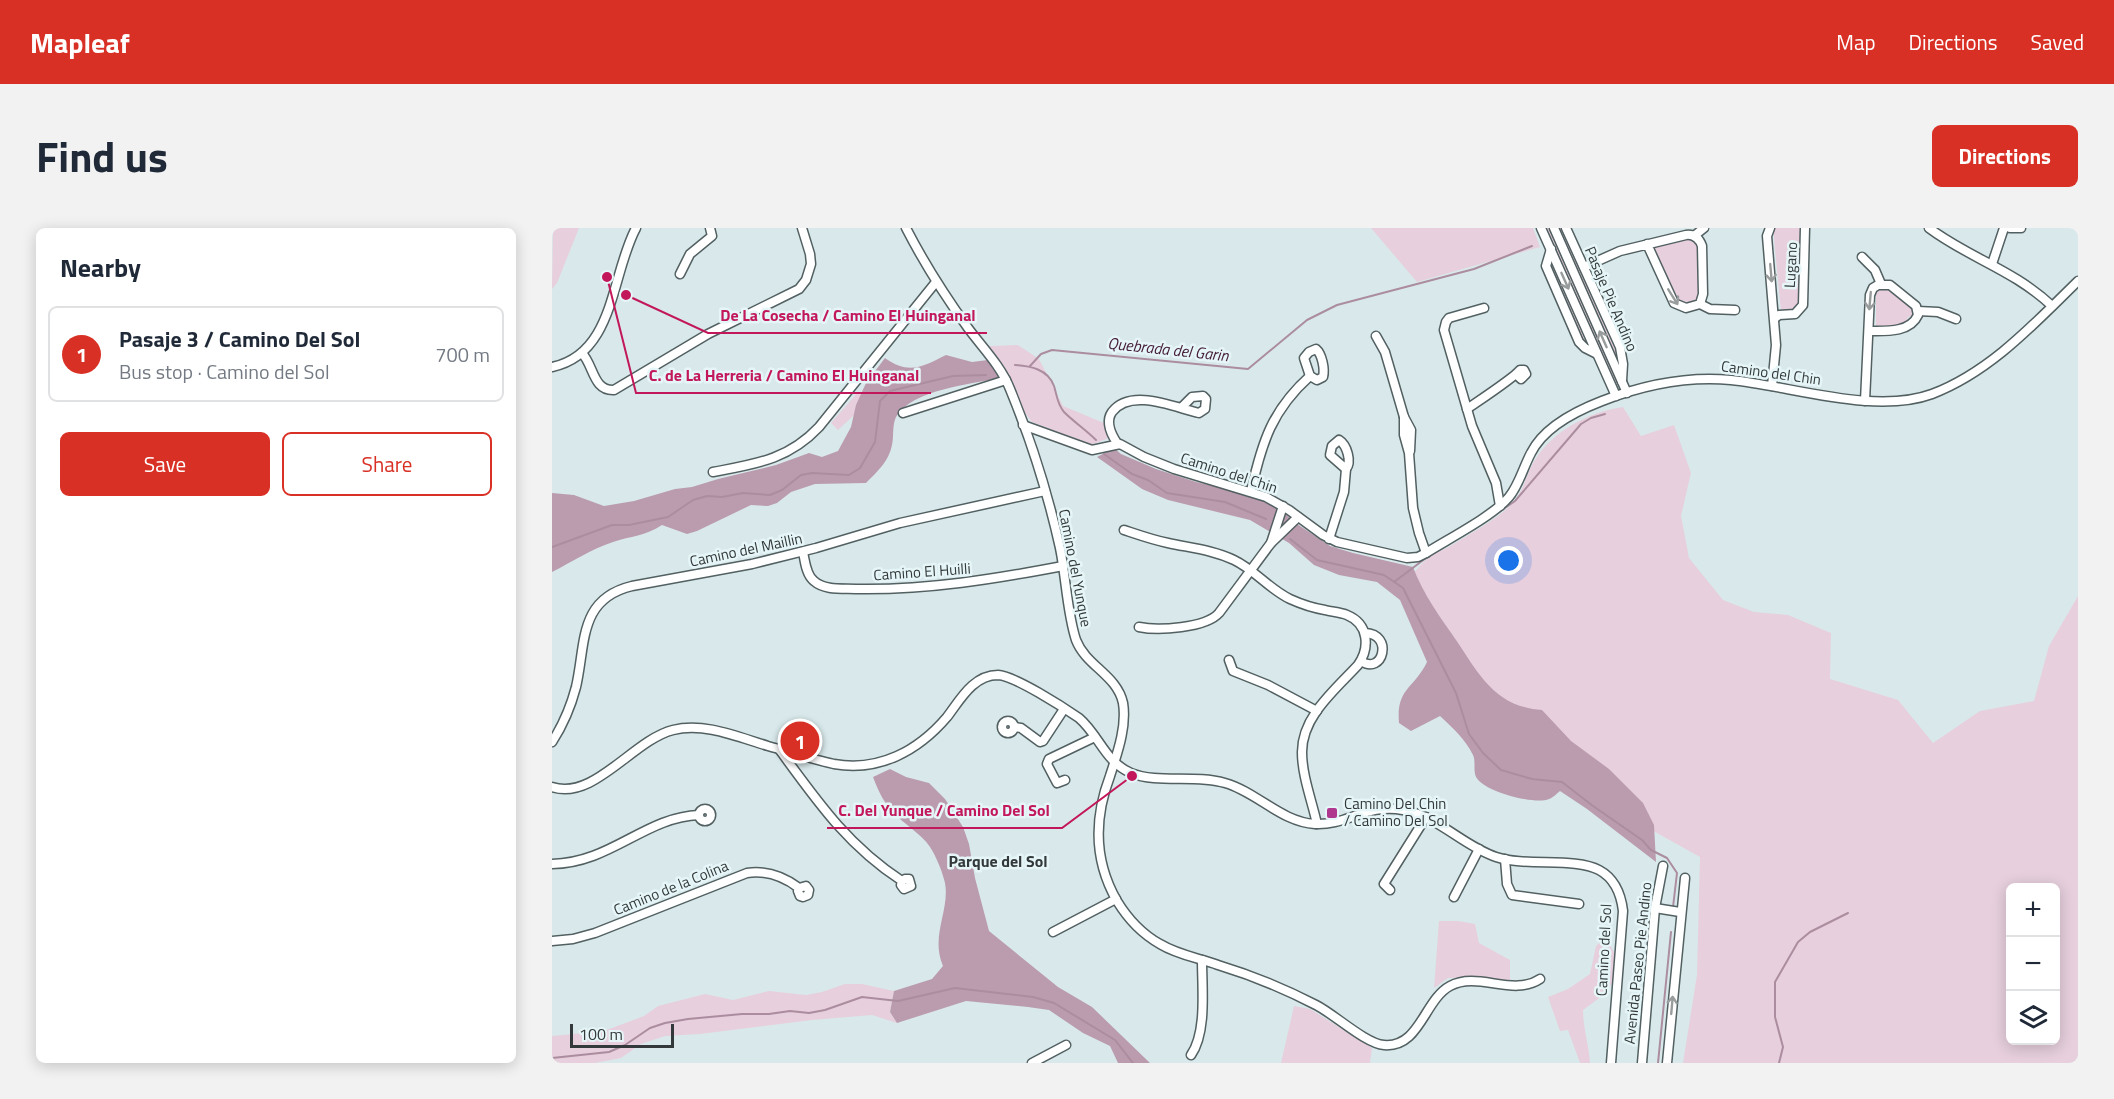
<!DOCTYPE html>
<html lang="en">
<head>
<meta charset="utf-8">
<style>
	body { margin:0; font-family:"Titillium Web",sans-serif; background:#f2f2f3; color:#1f2937 }
	.controls { position:absolute; right:18px; bottom:18px; display:grid; overflow:hidden; border-radius:9px; box-shadow:0 3px 15px #0003 }
	.controls button { width:54px; height:54px; display:grid; place-items:center; padding:0; border:0; border-bottom:2px solid #e0e1e3; background:#fff; color:#1f2937; font:30px sans-serif }
	.scale { position:absolute; left:18px; bottom:15px; width:104px; box-sizing:border-box; padding-left:6px; border:3px solid #33393a; border-top:0; font-size:16px; line-height:21px; white-space:nowrap; color:#33393a; -webkit-text-stroke:4px #e6f6f8; paint-order:stroke }
	.you { position:absolute; left:957px; top:333px; width:21px; height:21px; margin:-15px; border:4px solid #fff; border-radius:50%; background:#1a73e8; box-shadow:0 0 0 9px #1a73e833 }
	.badge { display:grid; place-items:center; width:39px; height:39px; border-radius:50%; background:#d93025; color:#fff; font-size:20px; font-weight:700 }
	.pin { position:absolute; translate:-50% -50%; border:3px solid #fff; box-shadow:0 2px 6px #0006 }
	.list { margin:0; padding:0; list-style:none }
	h2 { display:flex; justify-content:space-between; align-items:center; height:78px; margin:0; padding:0 24px; font-size:26px }
	h2 small { font-size:20px; font-weight:400; color:#747a83 }
	.list li { display:grid; grid-template-columns:39px 1fr auto; gap:18px; align-items:center; box-sizing:border-box; height:96px; margin:0 12px 12px; padding:0 12px; border:2px solid #e0e1e3; border-radius:9px }
	.list b { display:block; font-size:22px; white-space:nowrap }
	.list p { margin:0; font-size:20px; white-space:nowrap; color:#747a83 }
	.list em { font-size:20px; font-style:normal; color:#747a83 }
	.actions { display:flex; gap:12px; padding:18px 24px }
	.actions a { flex:1; padding:14px 0; border:2px solid #d93025; border-radius:9px; text-align:center; font-size:21px; color:#d93025 }
	.actions .main { background:#d93025; color:#fff }
	.icon { flex:none; width:33px; height:33px; fill:none; stroke:currentColor; stroke-width:2; stroke-linecap:round; stroke-linejoin:round }
	.map { position:relative; flex:none; width:1526px; height:835px; overflow:hidden; border-radius:9px }
	header { display:flex; align-items:center; gap:36px; box-sizing:border-box; height:84px; padding:0 30px; background:#d93025; color:#fff }
	header strong { font-size:28px }
	nav { display:flex; gap:33px; margin-inline-start:auto; font-size:21px }
	.intro { display:flex; align-items:center; justify-content:space-between; box-sizing:border-box; height:144px; padding:0 36px }
	h1 { margin:0; font-size:42px }
	.button { padding:15px 27px; border-radius:9px; background:#d93025; color:#fff; font-size:21px; font-weight:700 }
	main { display:flex; gap:36px; padding:0 36px }
	aside { flex:1; background:#fff; border-radius:9px; box-shadow:0 3px 15px #0003 }
	.map>svg:first-child { display:block }
</style>
</head>
<body>
<header>
<strong>Mapleaf</strong>
<nav><a>Map</a><a>Directions</a><a>Saved</a></nav>
</header>
<div class="intro"><h1>Find us</h1><a class="button">Directions</a></div>
<main>
<aside>
<h2>Nearby<small></small></h2>
<ul class="list">
<li><span class="badge">1</span><div><b>Pasaje 3 / Camino Del Sol</b><p>Bus stop · Camino del Sol</p></div><em>700 m</em></li>
</ul>
<div class="actions"><a class="main">Save</a><a>Share</a></div>
</aside>
<div class="map">
<svg width="1526" height="835" viewBox="0 0 1526 835">
	<rect width="100%" height="100%" fill="#d9e9eb"/>
	<g fill="#e7cfdd" fill-rule="evenodd">
		<polygon points="1,0 27,0 5,55 0,61"/>
		<polygon points="819,0 981,0 988,19 865,54"/>
		<polygon points="993,0 998,0 1067,156 1066,158 1064,157"/>
		<polygon points="1006,0 1010,0 1064,121 1067,137"/>
		<polygon points="1221,0 1250,0 1247,77 1245,82 1229,83"/>
		<path d="M1138 10 1143 14 1145 19 1147 66 1144 73 1130 75C1119 67 1105 34 1102 21L1103 19Z"/>
		<polygon points="998,28 1037,117 1029,111 997,39"/>
		<polygon points="1334,60 1339,62 1362,80 1363,87 1356,89 1354,94 1343,98 1324,100 1324,66 1326,61"/>
		<polygon points="466,117 487,131 511,178 552,195 557,210 539,217 480,194 473,185 457,148 437,118"/>
		<polygon points="306,164 315,175 286,202 279,195"/>
		<path d="M1071 179 1089 208 1122 197 1139 245 1129 288 1137 330 1171 372 1202 384 1236 387 1279 405 1278 451 1346 472 1381 515 1428 483 1482 473 1497 418 1526 368V835H1131L1145 747 1148 629 1096 600 962 537 860 347C865 341 870 335 876 330 882 325 892 322 900 317 916 307 943 292 957 279 969 268 972 254 979 239 995 206 1035 184 1071 179ZM1458 660H1504V812H1458Z"/>
		<polygon points="887,693 906,693 923,696 927,715 958,732 958,753 929,749 896,750 882,760"/>
		<path d="M1053 710 1064 727 1063 750 1054 765 1031 782C1031 800 1037 817 1038 835H1028L1016 802 1008 803 996 769 1016 761 1038 746 1044 718Z"/>
		<polygon points="293,756 310,756 342,763 338,784 345,795 320,787 260,792 148,806 113,808 89,816 69,830 43,835 0,835 0,808 52,803 92,788 106,778 153,766 181,772 217,763 254,767 270,764"/>
		<polygon points="742,778 758,781 820,820 818,835 729,835"/>
	</g>
	<g fill="#ba9cae">
		<path d="M394 127 420 134 436 132 447 150C417 157 361 161 344 189 340 197 342 209 340 217 337 233 325 244 314 255L263 256 239 264 225 275 216 278 199 277 145 303 135 306 110 297C93 308 79 308 61 314 39 321 20 334 0 344V265L22 267 52 278 82 273 123 261 140 259 166 251 224 237 257 225 270 229 286 223 299 199 304 177 314 155 333 130C357 147 370 139 394 127Z"/>
		<path d="M562 220 569 226 604 241 644 254 692 265 721 276 748 298 778 318 801 325 861 339C871 366 888 389 904 412 927 446 943 479 990 482L1019 513 1057 541 1091 575 1102 597 1104 634 1035 581 1008 563C1005 565 1001 570 997 571 983 577 932 564 924 549 921 543 924 533 921 527 914 512 900 499 888 488L859 503 847 495C844 460 862 461 875 434L848 372 825 354 787 347 762 337 737 315 698 292 616 272 590 261 545 229Z"/>
		<path d="M338 541 354 549 377 555 393 571 411 599 417 616 423 650 437 703 506 759 540 779 598 835H566L558 818 531 805 497 782 476 779 414 773 345 795 338 784 342 763 380 751 391 738C378 708 398 683 393 655 391 646 386 633 381 624 374 609 357 600 345 588 333 577 327 565 321 549Z"/>
	</g>
	<g fill="none" stroke-linecap="round" stroke-linejoin="round">
		<g stroke="#ab8d9f" stroke-width="2">
			<path d="M463 137C478 138 496 141 502 158 505 167 505 176 512 184 522 194 534 202 544 212"/>
			<polyline points="478,138 489,126 500,122 696,141 755,92 785,77 922,41 980,18"/>
			<polyline points="552,226 580,246 596,252 615,265 673,274 714,291"/>
			<polyline points="930,296 963,273 1029,196 1039,190 1053,186"/>
			<polyline points="738,311 765,332 832,347 851,360 904,465 917,506 931,525 949,542 980,551 1010,554 1041,578 1090,612 1099,622 1115,630 1125,645 1121,679"/>
			<polyline points="0,319 60,297 77,297 116,289 141,272 155,268 170,269 191,265 218,267 230,262 249,247 260,245 297,247 308,240 323,214 328,173 338,163 401,148 434,147"/>
			<polyline points="842,354 874,330 902,313"/>
			<polyline points="0,830 57,824 73,817 98,800 113,795 136,791 190,786 217,786 238,783 257,785 273,782 310,769 346,773 403,760 481,769 502,775 563,812 581,835"/>
			<polyline points="1106,835 1119,704"/>
			<polyline points="1227,835 1231,819 1223,789 1223,754 1246,714 1258,704 1296,685"/>
		</g>
		<g stroke="#526062" stroke-width="11">
			<g id="minor">
				<path d="M354 0C372 35 393 68 416 100 430 119 449 138 458 161 479 212 496 266 508 320 514 349 515 385 524 412 534 438 565 447 571 475 575 499 565 526 558 548 542 590 542 633 565 673 576 691 590 706 608 716 626 727 647 730 666 737 699 747 733 761 764 777 782 786 814 816 832 817 868 820 872 772 898 758 926 743 961 769 988 751"/>
				<polyline points="989,0 1064,168"/>
				<polyline points="1002,0 1075,165"/>
				<polyline points="1014,0 1068,119 1071,136 1070,153"/>
				<polyline points="1218,0 1215,8 1224,117 1220,158"/>
				<path d="M1377 0C1417 30 1462 42 1500 78"/>
				<polyline points="1458,0 1469,0"/>
				<polyline points="1142,8 1152,0"/>
				<polyline points="999,21 994,38 1027,114 1033,120 1045,126"/>
				<polyline points="1310,29 1323,42 1329,56"/>
				<polyline points="1440,36 1452,0"/>
				<path d="M1032 39 1068 23 1134 7C1142 6 1147 10 1150 18L1151 66 1148 76 1134 80 1122 75 1095 16"/>
				<polyline points="128,46 138,26 160,8 158,0"/>
				<polyline points="1148,76 1158,81 1183,82"/>
				<polyline points="932,80 897,90 894,94 892,102 920,198 944,255 948,278"/>
				<polyline points="1366,83 1386,84 1404,91"/>
				<polyline points="1223,90 1227,87 1243,86 1251,77 1253,0"/>
				<polyline points="824,108 833,124 852,189 859,202 858,223"/>
				<path d="M764 121C770 126 773 141 771 149L765 152 758 148 752 130 757 124Z"/>
				<path d="M30 125C42 138 41 163 62 162L156 106 247 61 254 52 259 36 258 26 250 0"/>
				<path d="M0 139C63 126 59 46 84 0"/>
				<path d="M1313 173 1318 67 1321 60 1326 57H1338L1364 78 1366 87C1358 105 1333 103 1317 103"/>
				<path d="M915 181C925 174 963 149 968 142H972L974 146 969 151 965 147"/>
				<polyline points="351,185 454,152"/>
				<polyline points="852,189 852,207 857,225 861,280 867,305 874,325"/>
				<path d="M471 197 540 222 568 216 592 229 622 241 714 269 737 282 771 307 785 314 855 330 866 329 874 325C896 311 941 288 957 269 967 257 971 240 979 225 992 199 1024 183 1050 173 1091 157 1136 148 1179 152 1239 158 1323 187 1380 166 1438 144 1482 96 1526 53"/>
				<path d="M787 212C795 217 800 234 794 241L778 227 780 218Z"/>
				<path d="M565 215C559 206 553 194 560 184 579 159 624 180 647 185L653 181 654 171 651 168 640 169 630 179"/>
				<path d="M161 244C203 236 236 232 267 199L384 54"/>
				<path d="M699 263C710 214 720 182 758 148"/>
				<path d="M572 302C587 307 601 312 616 315 639 320 661 322 682 332 703 342 717 361 738 371 749 376 761 380 773 382 780 384 788 384 795 387 817 396 818 420 806 437 784 461 750 488 750 524 750 548 760 573 765 596"/>
				<polyline points="777,311 792,264 794,241"/>
				<polyline points="719,315 731,278"/>
				<path d="M251 324C253 333 254 347 262 353 273 363 292 360 306 361 376 362 443 351 511 338"/>
				<path d="M587 399C606 403 654 400 667 385L719 315 746 289"/>
				<polyline points="677,432 681,443 716,457 765,483"/>
				<path d="M809 433C831 448 842 406 813 405"/>
				<circle cx="456" cy="499" r="6"/>
				<polyline points="462,499 469,500 488,514 491,513 512,481"/>
				<path d="M0 514C11 497 19 478 24 459 34 416 26 371 80 358L200 336 264 320 348 295 493 263"/>
				<path d="M227 521C265 573 295 617 350 653L353 651H357L359 658 352 661 349 657 350 653"/>
				<polyline points="513,552 505,555 495,536 497,531 543,509"/>
				<path d="M0 559C42 573 81 512 121 502 152 494 186 509 216 518 238 524 260 531 282 536 327 544 366 523 395 489 408 472 421 447 446 447 463 448 511 479 527 490 547 507 553 534 579 545 606 556 642 546 673 555 705 564 729 594 763 596 794 598 815 575 851 582 886 588 911 618 944 629 974 639 1023 629 1047 642 1062 650 1069 666 1071 683L1059 835"/>
				<circle cx="153" cy="587" r="6"/>
				<polyline points="953,631 955,656 960,667 1027,676"/>
				<path d="M0 636C59 635 93 589 147 587"/>
				<polyline points="838,662 832,656 874,589"/>
				<polyline points="902,669 927,621"/>
				<polyline points="1103,680 1128,684"/>
				<polyline points="501,704 564,671"/>
				<path d="M0 713 21 711 43 705 195 645C215 642 231 648 247 660L254 658 257 662 256 667 251 669 248 668 246 663 247 660"/>
				<path d="M639 827C655 804 650 760 650 732"/>
				<polyline points="480,835 514,817"/>
				<polyline points="1090,835 1103,680 1111,638"/>
				<polyline points="1115,835 1133,650"/>
			</g>
		</g>
		<use href="#minor" stroke="#fff" stroke-width="8"/>
	</g>
	<defs><path id="oneway-shaft" d="M-6 0H5M1.5-3L5.5 0L1.5 3" fill="none" stroke-width="1.6" stroke-linecap="round" stroke-linejoin="round" transform="scale(1.5)"/></defs>
	<g stroke="#999c9c">
		<use href="#oneway-shaft" transform="translate(1219 45) rotate(85)"/>
		<use href="#oneway-shaft" transform="translate(1013 53) rotate(66)"/>
		<use href="#oneway-shaft" transform="translate(1121 69) rotate(58)"/>
		<use href="#oneway-shaft" transform="translate(1318 73) rotate(95)"/>
		<use href="#oneway-shaft" transform="translate(1051 111) rotate(-114)"/>
		<use href="#oneway-shaft" transform="translate(1120 777) rotate(-85)"/>
	</g>
	<rect fill="#af378d" stroke="#e6f6f8" stroke-width="2" x="774" y="579" width="12" height="12" rx="3"/>
	<g text-anchor="middle" stroke-width="5" stroke-linejoin="round" paint-order="stroke">
		<g font-size="15" fill="#33393a" stroke="#e6f6f8">
			<text transform="translate(1239 37) rotate(-87)" y="5">Lugano</text>
			<text transform="translate(1059 71) rotate(67)" y="5">Pasaje Pie Andino</text>
			<text transform="translate(1219 145) rotate(8)" y="5">Camino del Chin</text>
			<text transform="translate(677 245) rotate(18)" y="5">Camino del Chin</text>
			<text transform="translate(194 322) rotate(-12)" y="5">Camino del Maillin</text>
			<text transform="translate(523 340) rotate(79)" y="5">Camino del Yunque</text>
			<text transform="translate(370 344) rotate(-4)" y="5">Camino El Huilli</text>
			<text transform="translate(119 660) rotate(-22)" y="5">Camino de la Colina</text>
			<text transform="translate(1052 722) rotate(-87)" y="5">Camino del Sol</text>
			<text transform="translate(1086 735) rotate(-84)" y="5">Avenida Paseo Pie Andino</text>
		</g>
		<g font-size="15" fill="#33393a" stroke="#e6f6f8" text-anchor="start">
			<text x="792" y="581">Camino Del Chin<tspan x="792" dy="17">/ Camino Del Sol</tspan></text>
		</g>
		<g font-size="16" font-style="italic" fill="#451d38" stroke="#e6f6f8">
			<text transform="translate(616 121) rotate(6)" y="6">Quebrada del Garin</text>
		</g>
		<g font-size="16" font-weight="bold" fill="#33393a" stroke="#e6f6f8">
			<text x="446" y="639">Parque del Sol</text>
		</g>
	</g>
	<path fill="none" stroke="#c2185b" stroke-width="2" d="M74 67L156 105H435M55 49L84 165H379M580 548L510 600H275"/>
	<g fill="#c2185b" stroke="#e6f6f8" stroke-width="2">
		<circle cx="74" cy="67" r="6"/>
		<circle cx="55" cy="49" r="6"/>
		<circle cx="580" cy="548" r="6"/>
	</g>
	<g font-size="16" text-anchor="middle" font-weight="bold" fill="#c2185b" stroke="#e6f6f8" stroke-width="5" stroke-linejoin="round" paint-order="stroke">
		<text x="296" y="93">De La Cosecha / Camino El Huinganal</text>
		<text x="232" y="153">C. de La Herreria / Camino El Huinganal</text>
		<text x="392" y="588">C. Del Yunque / Camino Del Sol</text>
	</g>
</svg>
<div class="controls">
<button>+</button>
<button>−</button>
<button><svg class="icon" aria-label="layers" viewBox="0 0 24 24"><path d="M12 4l9 5-9 5-9-5zM3 14l9 5 9-5"/></svg></button>
</div>
<div class="scale">100 m</div>
<div class="you"></div>
<div class="pin badge" style="left:248px;top:513px">1</div>
</div>
</main>
</body>
</html>
